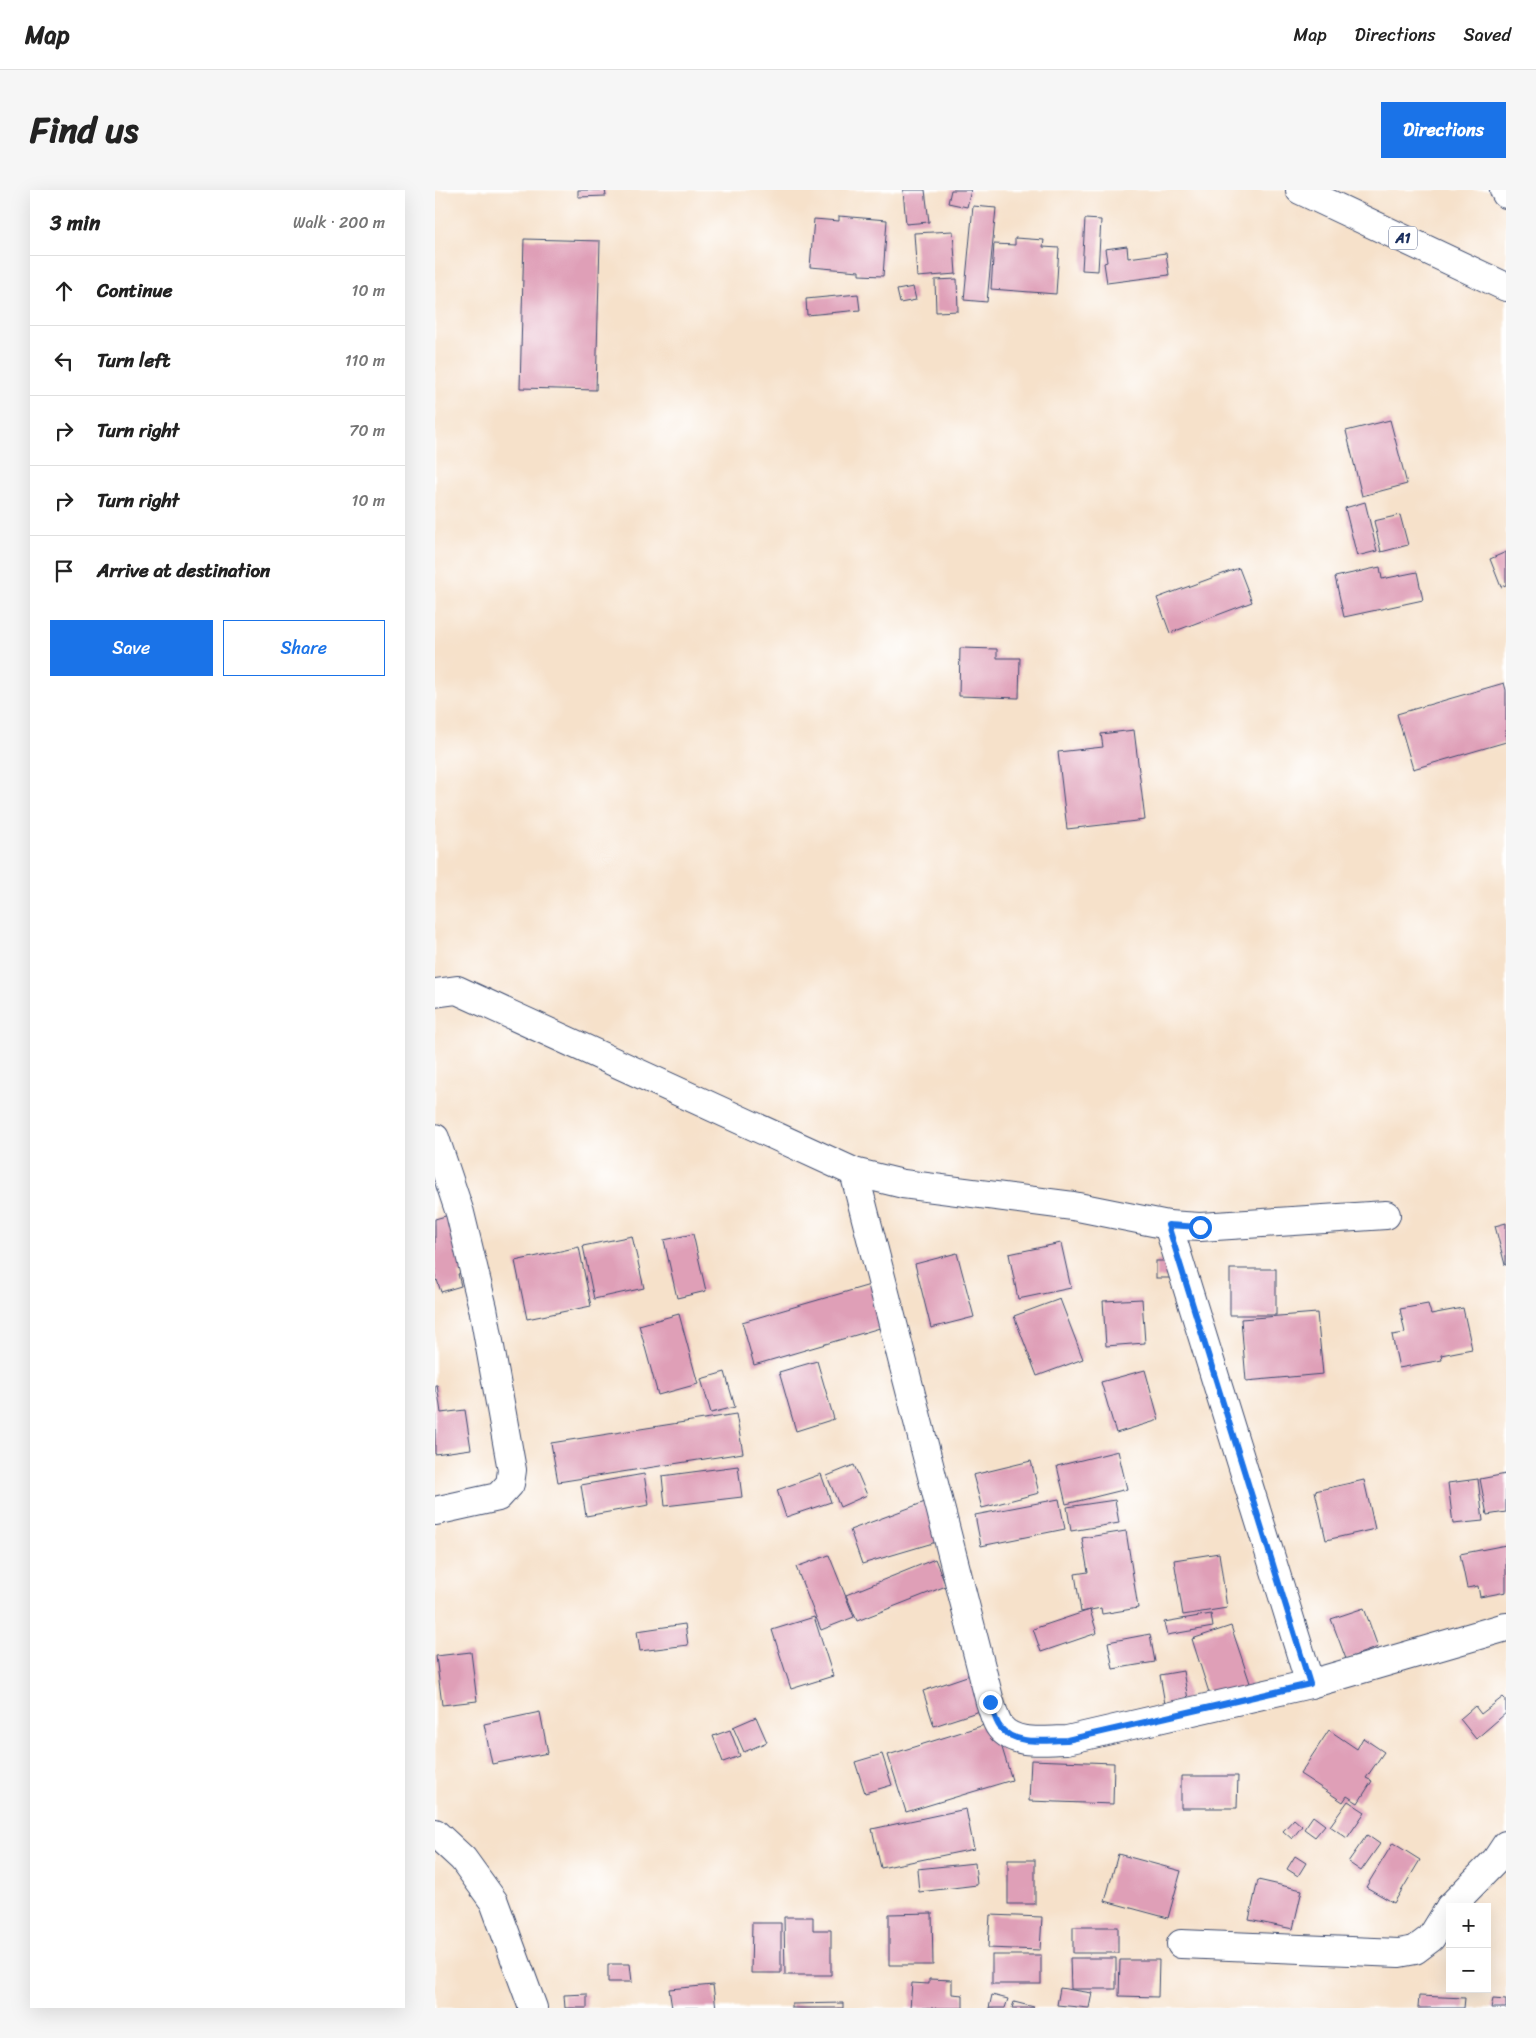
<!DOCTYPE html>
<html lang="en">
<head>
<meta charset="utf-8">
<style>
	body { margin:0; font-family:Sriracha,sans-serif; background:#f6f6f6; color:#222 }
	.controls { position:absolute; right:15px; bottom:15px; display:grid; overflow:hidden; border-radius:0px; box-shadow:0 5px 20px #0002 }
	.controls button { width:45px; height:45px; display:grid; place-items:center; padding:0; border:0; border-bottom:1px solid #e0e0e0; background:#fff; color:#222; font:25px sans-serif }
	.stop { position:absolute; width:15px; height:15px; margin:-11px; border:4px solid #1a73e8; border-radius:50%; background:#fff }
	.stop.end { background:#1a73e8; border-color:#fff; box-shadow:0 1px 5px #0008 }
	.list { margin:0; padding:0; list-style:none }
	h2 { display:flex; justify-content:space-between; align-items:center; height:65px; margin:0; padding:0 20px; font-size:21px }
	h2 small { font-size:16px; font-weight:400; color:#767676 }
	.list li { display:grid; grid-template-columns:32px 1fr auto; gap:15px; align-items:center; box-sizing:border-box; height:70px; padding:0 20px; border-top:1px solid #e0e0e0 }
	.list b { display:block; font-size:19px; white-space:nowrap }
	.list em { font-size:16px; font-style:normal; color:#767676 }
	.actions { display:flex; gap:10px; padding:15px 20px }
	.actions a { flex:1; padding:11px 0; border:1px solid #1a73e8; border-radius:0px; text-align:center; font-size:18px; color:#1a73e8 }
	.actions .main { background:#1a73e8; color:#fff }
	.icon { flex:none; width:28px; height:28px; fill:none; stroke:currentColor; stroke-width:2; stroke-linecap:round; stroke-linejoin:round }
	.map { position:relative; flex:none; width:1071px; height:1818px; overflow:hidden; border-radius:0px }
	header { display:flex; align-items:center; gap:30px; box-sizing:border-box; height:70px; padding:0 25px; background:#fff; border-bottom:1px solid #e0e0e0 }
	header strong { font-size:24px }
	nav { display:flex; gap:28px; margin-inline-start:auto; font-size:18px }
	.intro { display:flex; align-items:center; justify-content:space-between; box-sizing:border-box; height:120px; padding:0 30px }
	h1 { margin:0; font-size:35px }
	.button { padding:12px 22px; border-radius:0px; background:#1a73e8; color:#fff; font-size:18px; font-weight:700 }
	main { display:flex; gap:30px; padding:0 30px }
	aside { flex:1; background:#fff; border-radius:0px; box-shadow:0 5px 20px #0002 }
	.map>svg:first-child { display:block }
</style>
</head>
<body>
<header>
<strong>Map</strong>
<nav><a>Map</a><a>Directions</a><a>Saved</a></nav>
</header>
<div class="intro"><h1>Find us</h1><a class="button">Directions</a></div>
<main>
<aside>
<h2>3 min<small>Walk · 200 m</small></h2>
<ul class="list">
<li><svg class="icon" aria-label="ahead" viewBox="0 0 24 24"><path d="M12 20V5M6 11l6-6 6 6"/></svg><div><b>Continue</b></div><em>10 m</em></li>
<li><svg class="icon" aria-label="left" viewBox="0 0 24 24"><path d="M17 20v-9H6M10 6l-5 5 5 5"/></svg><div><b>Turn left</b></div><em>110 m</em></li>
<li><svg class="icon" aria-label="right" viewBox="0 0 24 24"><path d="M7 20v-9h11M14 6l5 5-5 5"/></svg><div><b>Turn right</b></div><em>70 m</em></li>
<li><svg class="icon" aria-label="right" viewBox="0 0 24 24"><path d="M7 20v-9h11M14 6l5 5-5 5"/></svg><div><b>Turn right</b></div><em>10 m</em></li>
<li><svg class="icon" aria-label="arrive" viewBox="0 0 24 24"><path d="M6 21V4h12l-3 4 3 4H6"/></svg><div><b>Arrive at destination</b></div></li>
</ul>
<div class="actions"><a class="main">Save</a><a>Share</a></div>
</aside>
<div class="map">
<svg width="1071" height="1818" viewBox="0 0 1071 1818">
	<rect width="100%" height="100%" fill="#fff"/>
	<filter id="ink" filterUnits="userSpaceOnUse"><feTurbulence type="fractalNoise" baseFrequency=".02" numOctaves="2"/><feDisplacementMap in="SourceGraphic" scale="10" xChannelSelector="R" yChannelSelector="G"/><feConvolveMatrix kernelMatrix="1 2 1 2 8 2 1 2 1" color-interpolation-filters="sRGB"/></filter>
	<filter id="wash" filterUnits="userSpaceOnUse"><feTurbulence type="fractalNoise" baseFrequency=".0096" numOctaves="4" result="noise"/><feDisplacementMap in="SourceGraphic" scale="20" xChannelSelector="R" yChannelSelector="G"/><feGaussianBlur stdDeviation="1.12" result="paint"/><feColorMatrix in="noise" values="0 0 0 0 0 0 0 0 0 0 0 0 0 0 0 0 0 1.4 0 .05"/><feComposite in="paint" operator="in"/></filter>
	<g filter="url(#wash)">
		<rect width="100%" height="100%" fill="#f6e1ca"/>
		<g id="blocks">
			<g fill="#df9fb7">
				<polygon points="143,0 170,0 171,6 143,7"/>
				<polygon points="468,0 490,0 494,32 471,34"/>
				<polygon points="516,0 536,0 532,17 513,13"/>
				<polygon points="538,16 561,18 552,112 529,110"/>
				<polygon points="404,26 452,30 448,86 424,85 424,81 375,77 379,29 404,31"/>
				<polygon points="650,29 666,30 663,81 647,80"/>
				<polygon points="518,41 521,84 482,87 479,43"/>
				<polygon points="580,48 609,50 608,57 624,58 621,104 556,99 559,54 580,55"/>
				<polygon points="89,49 165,51 161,200 85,198"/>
				<polygon points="692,56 693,68 731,63 734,85 672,93 669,73 672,72 670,59"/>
				<polygon points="522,89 523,121 501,122 500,90"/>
				<polygon points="478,97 481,110 465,113 462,100"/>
				<polygon points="423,104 425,120 372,125 371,109"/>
				<polygon points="955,230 972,294 927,306 911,241"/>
				<polygon points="930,312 942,361 922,366 910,318"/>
				<polygon points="965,325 973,355 946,362 939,331"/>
				<polygon points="1071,362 1071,395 1066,397 1055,369"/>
				<polygon points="945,377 947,389 982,382 988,410 909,427 900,387"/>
				<polygon points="804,378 817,412 735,443 722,408"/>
				<polygon points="525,458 562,459 562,468 585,468 584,508 524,506"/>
				<polygon points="1069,493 1071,500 1071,552 978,579 962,524"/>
				<polygon points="699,540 710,630 632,639 623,562 668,557 666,544"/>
				<polygon points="14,1025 31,1082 23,1084 26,1096 6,1102 2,1090 0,1091 0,1029"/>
				<polygon points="1071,1033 1071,1075 1070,1075 1060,1036"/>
				<polygon points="258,1044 271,1101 242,1108 229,1050"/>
				<polygon points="197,1046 209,1098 159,1109 148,1056"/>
				<polygon points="626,1053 636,1098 583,1109 574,1064"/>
				<polygon points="144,1057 156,1116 92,1129 80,1071"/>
				<polygon points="522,1063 539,1127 496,1138 480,1074"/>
				<rect x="721" y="1071" width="17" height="17"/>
				<rect x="795" y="1079" width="46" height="46"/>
				<polygon points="442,1093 455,1135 319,1175 307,1132"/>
				<polygon points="625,1109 648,1169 602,1186 579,1126"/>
				<polygon points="707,1109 710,1153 671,1156 668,1111"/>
				<polygon points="993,1114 996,1124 1028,1118 1037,1159 1006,1165 1007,1170 964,1178 957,1145 970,1143 965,1119"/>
				<polygon points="882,1123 888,1184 811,1191 806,1129"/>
				<polygon points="244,1124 263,1194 223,1205 204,1135"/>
				<polygon points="382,1171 399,1229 361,1241 344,1182"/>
				<polygon points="710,1180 724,1230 681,1243 666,1192"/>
				<polygon points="290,1182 300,1217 276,1223 266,1189"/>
				<polygon points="0,1195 2,1195 6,1223 30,1220 36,1259 0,1264"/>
				<polygon points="301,1224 308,1263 123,1292 116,1253"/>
				<polygon points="683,1261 692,1299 631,1314 622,1276"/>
				<polygon points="596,1271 604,1303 547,1318 538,1285"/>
				<polygon points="419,1275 432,1305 405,1317 392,1286"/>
				<polygon points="303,1276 307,1307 230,1316 227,1286"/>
				<polygon points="209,1284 214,1315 151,1326 146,1295"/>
				<polygon points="386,1284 396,1312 351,1327 342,1300"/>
				<polygon points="1071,1284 1071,1322 1052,1325 1045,1289"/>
				<polygon points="1043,1289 1048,1331 1018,1334 1013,1293"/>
				<polygon points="929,1290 940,1339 891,1350 880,1301"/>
				<polygon points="498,1309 508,1350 427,1374 415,1340"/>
				<polygon points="624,1309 630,1339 546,1356 540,1325"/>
				<polygon points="680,1310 684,1333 636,1341 632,1317"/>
				<polygon points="691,1341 703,1418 667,1424 666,1418 646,1422 640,1384 653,1382 647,1348"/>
				<polygon points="1071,1355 1071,1402 1045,1407 1043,1396 1032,1398 1025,1364"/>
				<polygon points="784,1363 792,1418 748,1425 739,1370"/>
				<polygon points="394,1365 419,1427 386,1440 361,1377"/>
				<polygon points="500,1369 511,1396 422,1431 411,1405"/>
				<polygon points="929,1418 943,1457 911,1469 896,1429"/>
				<polygon points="655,1420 662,1443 606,1462 598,1439"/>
				<polygon points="776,1424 778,1437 732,1445 729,1432"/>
				<polygon points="379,1427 398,1486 356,1499 337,1440"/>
				<polygon points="250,1434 253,1455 205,1461 202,1441"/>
				<polygon points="796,1436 817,1499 777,1512 757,1449"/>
				<polygon points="715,1444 720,1472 678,1479 673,1452"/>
				<polygon points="36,1462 42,1511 7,1515 1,1466"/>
				<polygon points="748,1481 753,1509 730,1514 725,1485"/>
				<polygon points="535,1485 548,1520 499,1536 488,1501"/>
				<polygon points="1068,1507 1071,1510 1071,1523 1041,1549 1025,1529 1040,1516 1046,1524"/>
				<polygon points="105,1522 113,1563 57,1574 49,1534"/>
				<polygon points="321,1527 332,1552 309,1562 298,1537"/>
				<polygon points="559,1532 577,1590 471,1622 453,1565"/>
				<polygon points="295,1540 305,1566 288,1572 278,1546"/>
				<polygon points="894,1540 922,1559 928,1548 949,1562 931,1588 937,1591 923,1613 912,1606 908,1612 865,1584"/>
				<polygon points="447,1564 457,1595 430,1603 420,1572"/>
				<polygon points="596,1570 679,1573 678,1614 594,1611"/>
				<polygon points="746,1586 803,1586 802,1618 746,1618"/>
				<polygon points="913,1611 930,1622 912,1648 895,1636"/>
				<polygon points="531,1619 539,1659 446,1678 437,1639"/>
				<polygon points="878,1626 890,1635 880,1647 869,1639"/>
				<polygon points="859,1629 867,1636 857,1649 848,1641"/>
				<polygon points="932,1645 945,1654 926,1681 913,1672"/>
				<polygon points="958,1653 985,1670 959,1713 931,1697"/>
				<polygon points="683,1664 746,1681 733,1728 670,1711"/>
				<polygon points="860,1666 871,1673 863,1686 852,1679"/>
				<rect x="573" y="1670" width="27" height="44"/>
				<polygon points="540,1673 542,1695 484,1702 482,1679"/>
				<polygon points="823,1690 867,1700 858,1739 814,1730"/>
				<polygon points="497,1723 498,1775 454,1775 454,1724"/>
				<polygon points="555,1725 607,1727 605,1760 553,1758"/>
				<polygon points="349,1727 378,1727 378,1740 396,1740 396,1785 350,1785"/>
				<polygon points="317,1733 346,1733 346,1783 316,1783"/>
				<rect x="638" y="1737" width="45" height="26"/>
				<rect x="557" y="1765" width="49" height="29"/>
				<polygon points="635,1768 681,1768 681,1799 636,1799"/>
				<polygon points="685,1770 724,1770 723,1807 684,1806"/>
				<polygon points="173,1774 195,1774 197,1792 173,1792"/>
				<polygon points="494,1789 517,1790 517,1804 528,1805 528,1818 475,1818 477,1793 494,1794"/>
				<polygon points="278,1795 281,1818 237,1818 234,1799"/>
				<polygon points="625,1798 657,1803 654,1818 622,1815"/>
				<polygon points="152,1804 152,1818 130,1818 129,1805"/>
				<polygon points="557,1805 573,1809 570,1818 554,1818"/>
				<polygon points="984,1806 1030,1808 1029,1818 983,1818"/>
				<polygon points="1058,1809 1071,1810 1071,1818 1056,1818"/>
				<polygon points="579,1812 599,1817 598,1818 577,1818"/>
				<polygon points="408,1813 408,1818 357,1818 357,1814"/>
			</g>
		</g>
	</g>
	<g filter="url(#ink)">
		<use href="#blocks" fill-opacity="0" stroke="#3c4a6e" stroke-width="1"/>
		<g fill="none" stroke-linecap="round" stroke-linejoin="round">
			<g stroke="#3c4a6e" stroke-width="30">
				<g id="minor">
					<polyline points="1069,0 1071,4"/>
					<polyline points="0,803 22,800 419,982 468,994 638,1016 733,1035 765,1037 951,1025"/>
					<polyline points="0,948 25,1023 48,1118 77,1280 75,1294 63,1307 0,1321"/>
					<path d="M419 982 555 1512C558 1520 560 1531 565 1537 580 1556 610 1550 632 1550L875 1494 1071 1437"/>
					<polyline points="733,1035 875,1494"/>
					<polyline points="0,1643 28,1669 59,1712 98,1818"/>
					<polyline points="1015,1717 1061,1670 1071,1655"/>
					<polyline points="746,1754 964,1763 980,1760 996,1748 1015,1717"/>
				</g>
			</g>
			<g stroke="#3c4a6e" stroke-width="30">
				<polyline id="highway" points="865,0 1071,97"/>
			</g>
			<use href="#minor" stroke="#fff" stroke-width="28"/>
			<use href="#highway" stroke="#fff" stroke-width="28"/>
		</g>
	</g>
	<g fill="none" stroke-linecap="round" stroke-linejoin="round" filter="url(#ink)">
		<path stroke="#1a73e8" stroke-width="6" d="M555 1512C558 1520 560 1531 565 1537 580 1556 610 1550 632 1550L875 1494 733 1035 765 1037"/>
	</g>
	<g text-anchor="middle" stroke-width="4" stroke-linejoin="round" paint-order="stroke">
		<rect fill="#fff" stroke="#5f6d8e" stroke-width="1" x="954" y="36.5" width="28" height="23" rx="4"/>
		<g font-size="14" font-weight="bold" fill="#1b2f5e">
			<text x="968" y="53">A1</text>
		</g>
	</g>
</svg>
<div class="controls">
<button>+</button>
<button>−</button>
</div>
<div class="stop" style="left:765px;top:1037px"></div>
<div class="stop end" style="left:555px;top:1512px"></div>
</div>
</main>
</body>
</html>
